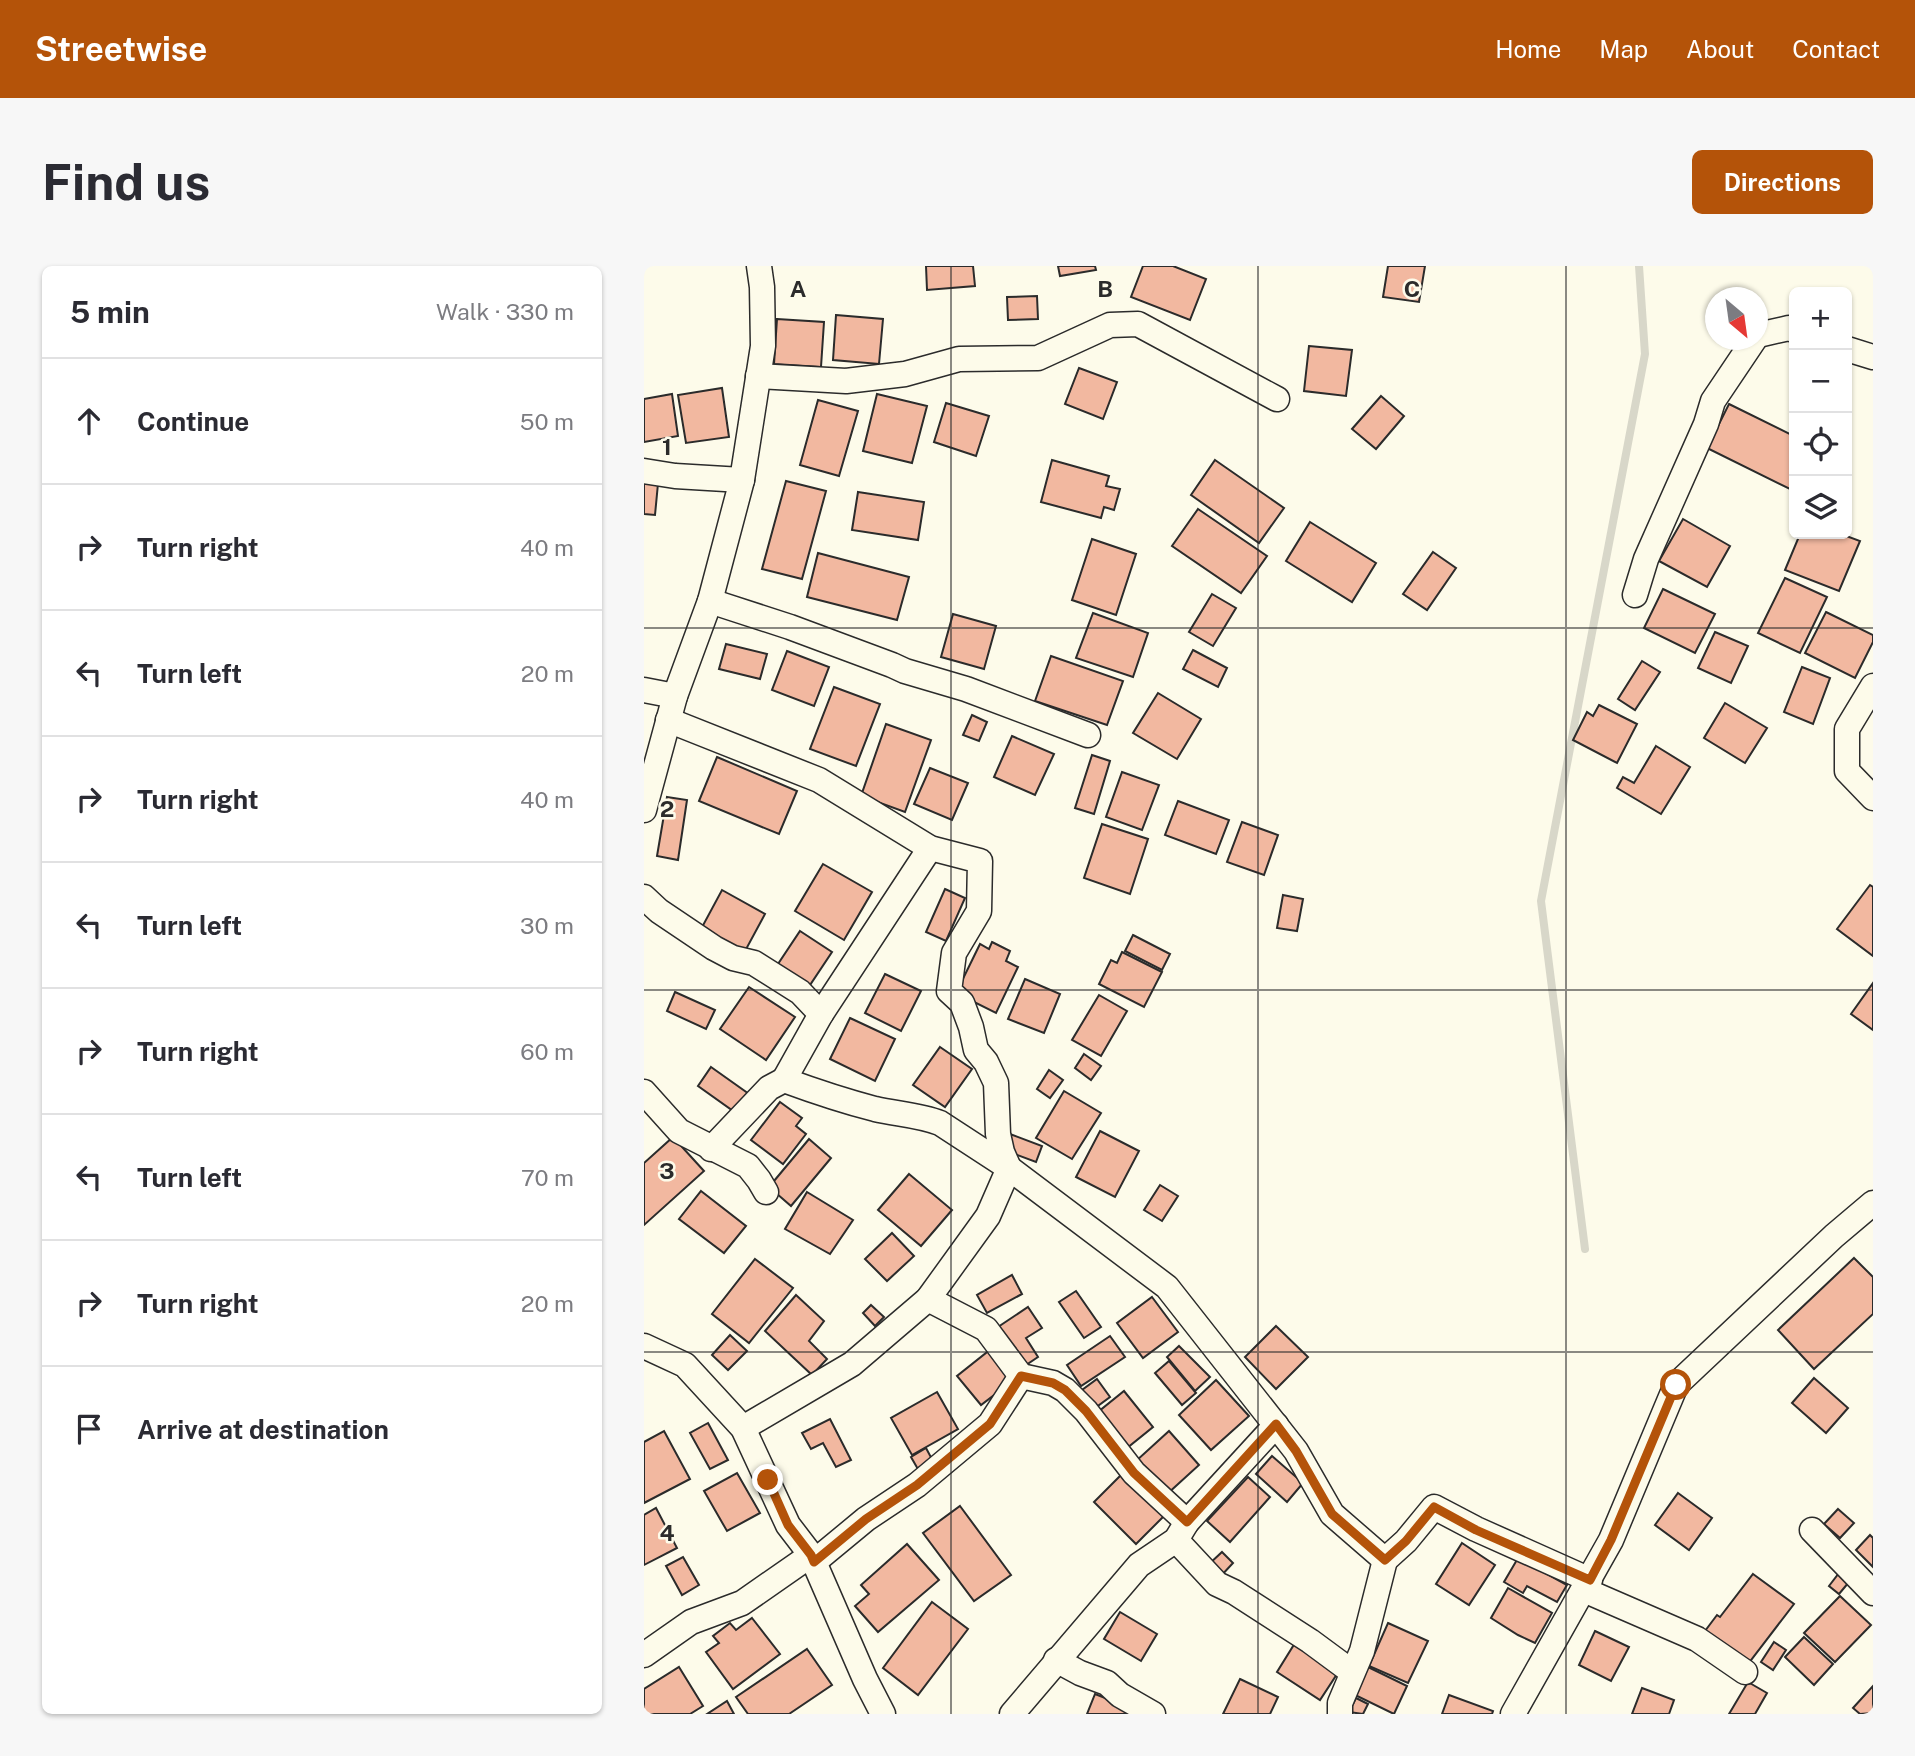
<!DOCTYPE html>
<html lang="en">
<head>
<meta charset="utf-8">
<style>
	body { margin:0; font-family:"Public Sans",sans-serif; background:#f7f7f7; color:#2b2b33 }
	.controls { position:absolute; right:21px; top:21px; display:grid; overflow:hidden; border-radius:10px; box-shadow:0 2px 5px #0004 }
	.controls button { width:63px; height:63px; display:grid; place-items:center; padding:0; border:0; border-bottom:2px solid #e1e1e2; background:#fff; color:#2b2b33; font:35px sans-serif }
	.compass { position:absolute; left:1061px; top:21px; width:63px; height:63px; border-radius:50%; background:#fff; box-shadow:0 2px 5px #0004; rotate:151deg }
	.stop { position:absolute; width:21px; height:21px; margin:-16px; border:5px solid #b45309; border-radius:50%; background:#fff }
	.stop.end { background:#b45309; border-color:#fff; box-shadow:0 2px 7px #0008 }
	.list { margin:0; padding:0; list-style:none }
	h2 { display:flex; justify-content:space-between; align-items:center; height:91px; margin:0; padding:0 28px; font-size:30px }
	h2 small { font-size:23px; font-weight:400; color:#7c7c81 }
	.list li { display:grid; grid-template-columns:46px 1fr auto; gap:21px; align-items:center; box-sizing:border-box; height:126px; padding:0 28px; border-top:2px solid #e1e1e2 }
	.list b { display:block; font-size:26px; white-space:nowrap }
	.list em { font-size:23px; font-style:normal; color:#7c7c81 }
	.icon { flex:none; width:38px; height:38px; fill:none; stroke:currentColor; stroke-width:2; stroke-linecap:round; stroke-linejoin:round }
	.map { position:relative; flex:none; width:1229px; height:1448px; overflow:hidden; border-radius:10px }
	header { display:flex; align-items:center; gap:42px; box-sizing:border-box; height:98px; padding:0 35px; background:#b45309; color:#fff }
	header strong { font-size:33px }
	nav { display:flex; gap:38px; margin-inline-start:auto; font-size:24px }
	.intro { display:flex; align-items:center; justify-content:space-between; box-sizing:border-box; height:168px; padding:0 42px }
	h1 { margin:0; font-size:49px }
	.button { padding:18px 32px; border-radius:10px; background:#b45309; color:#fff; font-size:24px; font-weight:700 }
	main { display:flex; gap:42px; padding:0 42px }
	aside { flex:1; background:#fff; border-radius:10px; box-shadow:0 2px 5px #0004 }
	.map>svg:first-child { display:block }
</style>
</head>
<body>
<header>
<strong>Streetwise</strong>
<nav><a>Home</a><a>Map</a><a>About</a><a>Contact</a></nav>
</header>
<div class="intro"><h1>Find us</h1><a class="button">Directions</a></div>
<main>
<aside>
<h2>5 min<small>Walk · 330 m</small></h2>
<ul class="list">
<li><svg class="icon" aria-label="ahead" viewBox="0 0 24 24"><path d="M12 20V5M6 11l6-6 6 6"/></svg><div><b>Continue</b></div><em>50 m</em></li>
<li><svg class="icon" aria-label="right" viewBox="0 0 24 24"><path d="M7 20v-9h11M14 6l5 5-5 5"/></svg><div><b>Turn right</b></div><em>40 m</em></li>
<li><svg class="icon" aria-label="left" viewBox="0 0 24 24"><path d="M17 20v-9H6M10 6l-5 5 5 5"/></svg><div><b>Turn left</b></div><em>20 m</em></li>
<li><svg class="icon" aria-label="right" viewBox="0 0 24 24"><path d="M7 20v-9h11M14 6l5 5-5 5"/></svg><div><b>Turn right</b></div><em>40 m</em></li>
<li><svg class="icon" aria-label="left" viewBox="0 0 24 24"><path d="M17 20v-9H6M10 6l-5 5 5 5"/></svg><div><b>Turn left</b></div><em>30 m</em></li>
<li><svg class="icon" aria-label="right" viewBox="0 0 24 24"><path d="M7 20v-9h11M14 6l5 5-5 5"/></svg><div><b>Turn right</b></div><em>60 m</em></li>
<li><svg class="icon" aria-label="left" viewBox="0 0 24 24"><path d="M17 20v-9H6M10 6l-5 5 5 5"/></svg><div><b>Turn left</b></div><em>70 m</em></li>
<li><svg class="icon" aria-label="right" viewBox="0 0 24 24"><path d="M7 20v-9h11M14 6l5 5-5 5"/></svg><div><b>Turn right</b></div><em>20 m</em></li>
<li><svg class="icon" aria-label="arrive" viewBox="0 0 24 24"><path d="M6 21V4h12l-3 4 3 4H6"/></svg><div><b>Arrive at destination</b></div></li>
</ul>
</aside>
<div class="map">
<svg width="1229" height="1448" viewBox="0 0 1229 1448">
	<rect width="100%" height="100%" fill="#fdfbea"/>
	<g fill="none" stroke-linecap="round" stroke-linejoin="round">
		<polyline stroke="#d8d7c9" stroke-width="8" points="941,983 897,635 1001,88 995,0"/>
	</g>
	<g fill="#f2b8a0" stroke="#2b2b2b" stroke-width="2">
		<polygon points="282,0 329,0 331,20 283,24"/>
		<polygon points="414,0 451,0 452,4 416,10"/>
		<polygon points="499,0 529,0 562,13 546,54 487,31"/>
		<polygon points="744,0 781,0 775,36 739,31"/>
		<polygon points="393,30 394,53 364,54 363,31"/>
		<polygon points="192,49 239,53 235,98 189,94"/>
		<polygon points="133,53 180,56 177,101 130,98"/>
		<polygon points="665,80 708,84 702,130 660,125"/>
		<polygon points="435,102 473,116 459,153 421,138"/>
		<polygon points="78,122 85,171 42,177 34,129"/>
		<polygon points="28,128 34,170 0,176 0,133"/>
		<polygon points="233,128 283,140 268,197 219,185"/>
		<polygon points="737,130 760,150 732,183 708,163"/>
		<polygon points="174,134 214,145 195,210 156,199"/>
		<polygon points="302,137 345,150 332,190 290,176"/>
		<polygon points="1085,138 1150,170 1150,225 1063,182"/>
		<polygon points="408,194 465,210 462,220 476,223 470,244 460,241 457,252 397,236"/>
		<polygon points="571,194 640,242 615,277 547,229"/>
		<polygon points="0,206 15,207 11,249 0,248"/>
		<polygon points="142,215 182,225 158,313 118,303"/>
		<polygon points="214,226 280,236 274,274 208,264"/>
		<polygon points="554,243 623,290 597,327 528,280"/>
		<polygon points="1039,253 1086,280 1063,321 1015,295"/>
		<polygon points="666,256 732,297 708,336 642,295"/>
		<polygon points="1156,268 1197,268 1216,275 1195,325 1141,304"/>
		<polygon points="448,273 492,288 472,349 428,334"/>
		<polygon points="789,286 812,302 783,344 759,328"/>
		<polygon points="174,287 265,311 253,354 163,331"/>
		<polygon points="1141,312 1183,331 1156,387 1114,367"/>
		<polygon points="1019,323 1071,348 1051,387 1000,362"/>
		<polygon points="568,328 592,342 569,380 545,366"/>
		<polygon points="1182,346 1229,369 1229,376 1211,412 1161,387"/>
		<polygon points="449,347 504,367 489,411 432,392"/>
		<polygon points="309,348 352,360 340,403 297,391"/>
		<polygon points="1071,366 1104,380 1087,417 1054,402"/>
		<polygon points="82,378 123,388 116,413 75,403"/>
		<polygon points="549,384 583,402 574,421 539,403"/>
		<polygon points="143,385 185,401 170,440 128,424"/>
		<polygon points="407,390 479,415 463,459 391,435"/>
		<polygon points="998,395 1016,406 991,444 974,433"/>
		<polygon points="1158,401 1186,412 1169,458 1140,446"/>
		<polygon points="190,421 236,438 212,500 166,483"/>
		<polygon points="514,427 557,453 533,493 489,467"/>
		<polygon points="1081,437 1123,462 1101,497 1060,472"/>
		<polygon points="955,439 993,458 973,497 929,474 943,446 949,450"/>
		<polygon points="328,449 343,456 335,475 319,469"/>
		<polygon points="242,458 287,474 261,546 217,530"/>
		<polygon points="368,470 410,488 391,529 350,511"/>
		<polygon points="1012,480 1046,501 1017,548 973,522 979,511 990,517"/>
		<polygon points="448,489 466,495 450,548 431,542"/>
		<polygon points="73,491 153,525 135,568 55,535"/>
		<polygon points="286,502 324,517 308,554 270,538"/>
		<polygon points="478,506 515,519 498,564 462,551"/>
		<polygon points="23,531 43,534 34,594 13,590"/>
		<polygon points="534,535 585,554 572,588 521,569"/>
		<polygon points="598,556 634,569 620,609 583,596"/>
		<polygon points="458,558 504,573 486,628 440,612"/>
		<polygon points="179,598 228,626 200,674 151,645"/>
		<polygon points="1226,619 1229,621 1229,690 1193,663"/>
		<polygon points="301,623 321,632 302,675 282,666"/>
		<polygon points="78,624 121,648 100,687 57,663"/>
		<polygon points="639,629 659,633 653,665 633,662"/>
		<polygon points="156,665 188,686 164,722 132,701"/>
		<polygon points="489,669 526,688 518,704 481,685"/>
		<polygon points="348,676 366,685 362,695 374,701 352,747 312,727 336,678 345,683"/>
		<polygon points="478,686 518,706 500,741 455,718 467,694 473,697"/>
		<polygon points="241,708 277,725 257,765 221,747"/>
		<polygon points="381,713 416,728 400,767 364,753"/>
		<polygon points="1229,717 1229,764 1207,748"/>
		<polygon points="105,721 151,751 122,794 76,763"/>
		<polygon points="31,726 71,744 62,763 23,745"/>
		<polygon points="455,729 483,745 457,790 428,774"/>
		<polygon points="206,752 251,773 231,815 186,793"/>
		<polygon points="296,781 328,803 301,841 269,819"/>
		<polygon points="440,788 457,800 447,814 431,802"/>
		<polygon points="67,801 105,828 92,847 54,820"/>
		<polygon points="405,804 419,814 406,832 393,823"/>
		<polygon points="420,825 457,847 428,893 392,872"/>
		<polygon points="136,836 158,852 152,860 162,868 139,898 107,874"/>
		<polygon points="456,865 495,885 471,931 432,911"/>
		<polygon points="366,868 398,880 392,896 360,884"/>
		<polygon points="29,871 60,905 0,959 0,897"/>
		<polygon points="165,873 187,892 147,940 125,921"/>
		<polygon points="265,908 308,944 277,980 234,944"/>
		<polygon points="516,919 534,930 518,955 500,944"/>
		<polygon points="57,925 102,960 80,987 35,953"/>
		<polygon points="163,926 209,954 186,988 141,963"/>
		<polygon points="248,967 270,990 243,1015 221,993"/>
		<polygon points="1210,992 1229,1011 1229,1048 1170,1103 1134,1064"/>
		<polygon points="111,993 149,1022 105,1077 68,1048"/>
		<polygon points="368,1009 378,1028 343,1047 333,1029"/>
		<polygon points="432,1025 457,1061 440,1072 415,1036"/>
		<polygon points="152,1029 180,1055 165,1075 183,1093 168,1109 121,1065"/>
		<polygon points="508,1031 534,1066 499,1092 473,1057"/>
		<polygon points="227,1039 240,1051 231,1060 219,1047"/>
		<polygon points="384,1041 398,1062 382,1072 394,1091 376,1103 351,1063"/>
		<polygon points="632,1060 664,1091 632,1123 601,1091"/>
		<polygon points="86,1069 103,1085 84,1104 68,1089"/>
		<polygon points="466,1070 481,1091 437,1120 423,1099"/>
		<polygon points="535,1080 566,1111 551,1125 523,1091"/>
		<polygon points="347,1083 371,1113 337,1139 313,1110"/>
		<polygon points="525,1095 552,1127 538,1139 511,1107"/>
		<polygon points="1170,1112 1204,1142 1182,1167 1148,1137"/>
		<polygon points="453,1113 466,1131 451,1142 438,1124"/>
		<polygon points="572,1114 605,1150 567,1184 535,1149"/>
		<polygon points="480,1125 509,1161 483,1182 454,1146"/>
		<polygon points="293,1126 314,1163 268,1189 247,1152"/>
		<polygon points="186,1153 207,1194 192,1201 179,1177 167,1183 158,1167"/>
		<polygon points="64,1157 84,1194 66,1203 46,1167"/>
		<polygon points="20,1165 46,1213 0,1237 0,1176"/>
		<polygon points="525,1165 555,1199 522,1229 492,1195"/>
		<polygon points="282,1182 290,1197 275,1205 267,1191"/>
		<polygon points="628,1190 659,1217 643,1236 612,1208"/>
		<polygon points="480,1206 522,1248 492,1278 450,1236"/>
		<polygon points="93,1207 116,1247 83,1265 60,1225"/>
		<polygon points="604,1211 626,1231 586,1276 563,1255"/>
		<polygon points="1034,1227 1068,1252 1045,1284 1011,1259"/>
		<polygon points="316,1240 367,1309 330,1335 279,1267"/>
		<polygon points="12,1242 33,1282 0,1299 0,1249"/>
		<polygon points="1194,1243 1210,1257 1196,1272 1180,1258"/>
		<polygon points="1226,1269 1229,1272 1229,1301 1212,1284"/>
		<polygon points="818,1277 851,1299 825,1339 792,1318"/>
		<polygon points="263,1278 295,1314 234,1366 211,1340 225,1328 217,1319"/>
		<polygon points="578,1286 589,1297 576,1311 564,1299"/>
		<polygon points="39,1291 55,1319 38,1329 22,1300"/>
		<polygon points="874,1292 923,1319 913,1336 883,1320 879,1327 860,1316"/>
		<polygon points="1195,1307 1205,1316 1195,1328 1185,1320"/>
		<polygon points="1109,1308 1150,1338 1104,1398 1061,1365 1073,1349 1076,1351"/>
		<polygon points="864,1322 908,1347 891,1377 874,1369 847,1352"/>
		<polygon points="1196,1330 1227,1359 1191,1396 1160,1367"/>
		<polygon points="288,1336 324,1363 274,1429 239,1402"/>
		<polygon points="476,1346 513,1368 497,1395 460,1373"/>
		<polygon points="108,1352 136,1388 89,1423 62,1386 75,1377 69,1370 86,1357 92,1364"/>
		<polygon points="744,1357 784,1375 764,1417 725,1400"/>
		<polygon points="951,1365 985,1381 967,1415 935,1399"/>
		<polygon points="1160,1371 1189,1398 1170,1419 1141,1391"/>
		<polygon points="1130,1376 1142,1384 1129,1404 1117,1396"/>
		<polygon points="651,1377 695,1405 676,1434 633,1406"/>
		<polygon points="163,1383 188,1419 145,1448 104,1448 92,1431"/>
		<polygon points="722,1400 763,1420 750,1448 709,1428"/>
		<polygon points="35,1401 59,1440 46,1448 0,1448 0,1423"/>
		<polygon points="596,1413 634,1431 626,1448 579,1448"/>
		<polygon points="1104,1416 1123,1427 1111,1448 1085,1448"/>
		<polygon points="1229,1420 1229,1447 1216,1448 1209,1442"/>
		<polygon points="998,1422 1030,1434 1025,1448 988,1448"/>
		<polygon points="451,1428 492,1444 491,1448 443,1448"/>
		<polygon points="805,1429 849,1445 848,1448 798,1448"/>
		<polygon points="712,1432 724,1438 719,1448 705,1446"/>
		<polygon points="83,1435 90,1448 63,1448"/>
	</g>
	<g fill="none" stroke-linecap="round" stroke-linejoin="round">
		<g stroke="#2b2b2b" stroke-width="27">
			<g id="street">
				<polyline points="1114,69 1145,62 1150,64"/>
				<polyline points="1203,83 1229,91"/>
				<polyline points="114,110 202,115 261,108 315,93 394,92 466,59 494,58 633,133"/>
				<polyline points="0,205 31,210 98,214"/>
				<polyline points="991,329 1002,293 1062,158 1069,135 1110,74"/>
				<polyline points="66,335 146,361 248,399 261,405 322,423 444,469"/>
				<polyline points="1229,420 1203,463 1203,505 1229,532"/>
				<polyline points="0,424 31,430"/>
				<polyline points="24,454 175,514 286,582 336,595 335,645 310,687 305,725 318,737 327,761 332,784 342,796 352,817 354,868 358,886 365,902 344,950 284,1033 208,1098 99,1162"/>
				<polyline points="0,544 31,430 66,335 98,214 119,80 118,21 115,0"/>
				<path d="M286 582 177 748 140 814C170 825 200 835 231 843 253 848 276 849 296 857L365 902 523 1021 652 1185 688 1248 741 1294 762 1275 790 1241 832 1263 946 1314"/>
				<polyline points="0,631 15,645 70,682 89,692 110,697 156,726 177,748"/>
				<polyline points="0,826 35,865 104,900 115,914 122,926"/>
				<polyline points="67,883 125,822 140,814"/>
				<polyline points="284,1033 342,1063 377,1110 409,1117 421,1124 442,1145 490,1207 543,1256"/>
				<polyline points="0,1080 41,1099 99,1162 144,1259 167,1289 221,1413 239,1448"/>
				<polyline points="1168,1264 1229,1327"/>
				<polyline points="532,1274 573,1318 590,1326 666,1375 708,1406"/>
				<polyline points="170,1296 222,1253 273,1219 346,1158 377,1110"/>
				<polyline points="940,1324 1053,1373 1101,1406"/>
				<polyline points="0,1389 47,1356 98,1337 167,1289"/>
				<polyline points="412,1394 436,1407 463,1417 476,1429 509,1448"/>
				<polyline points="368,1448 495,1299 532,1274 543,1256 632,1159"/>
				<polyline points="696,1448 696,1437 718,1385 741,1294"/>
				<polyline points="869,1448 967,1274 1032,1119 1190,970 1229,937"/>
			</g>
		</g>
		<use href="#street" stroke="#fdfbea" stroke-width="24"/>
	</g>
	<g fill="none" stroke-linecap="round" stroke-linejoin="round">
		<polyline stroke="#b45309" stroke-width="9" points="124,1214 144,1259 167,1289 170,1296 222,1253 273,1219 346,1158 377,1110 409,1117 421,1124 442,1145 490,1207 543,1256 632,1158 652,1185 688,1248 741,1294 762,1275 790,1241 832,1264 946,1314 967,1274 1032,1119"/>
	</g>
	<path fill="none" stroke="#2b2b2b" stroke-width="2" stroke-opacity="0.55" d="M307 0V1448M614 0V1448M922 0V1448M0 362H1229M0 724H1229M0 1086H1229"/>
	<g font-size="23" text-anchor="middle" font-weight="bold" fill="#2b2b2b" stroke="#fdfbea" stroke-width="5" stroke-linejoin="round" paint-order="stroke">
		<text x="154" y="31">A</text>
		<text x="461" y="31">B</text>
		<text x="768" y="31">C</text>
		<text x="23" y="189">1</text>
		<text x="23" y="551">2</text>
		<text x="23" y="913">3</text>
		<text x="23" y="1275">4</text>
	</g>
</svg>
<div class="controls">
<button>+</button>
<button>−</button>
<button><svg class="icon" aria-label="locate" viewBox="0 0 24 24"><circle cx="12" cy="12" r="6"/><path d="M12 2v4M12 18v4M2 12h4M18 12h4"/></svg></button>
<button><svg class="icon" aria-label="layers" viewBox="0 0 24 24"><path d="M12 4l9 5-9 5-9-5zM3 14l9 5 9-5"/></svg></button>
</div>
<svg class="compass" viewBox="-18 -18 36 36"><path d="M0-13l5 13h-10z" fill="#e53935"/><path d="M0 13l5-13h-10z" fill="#7c7c81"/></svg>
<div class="stop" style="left:1032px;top:1119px"></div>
<div class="stop end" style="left:124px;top:1214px"></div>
</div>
</main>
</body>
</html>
